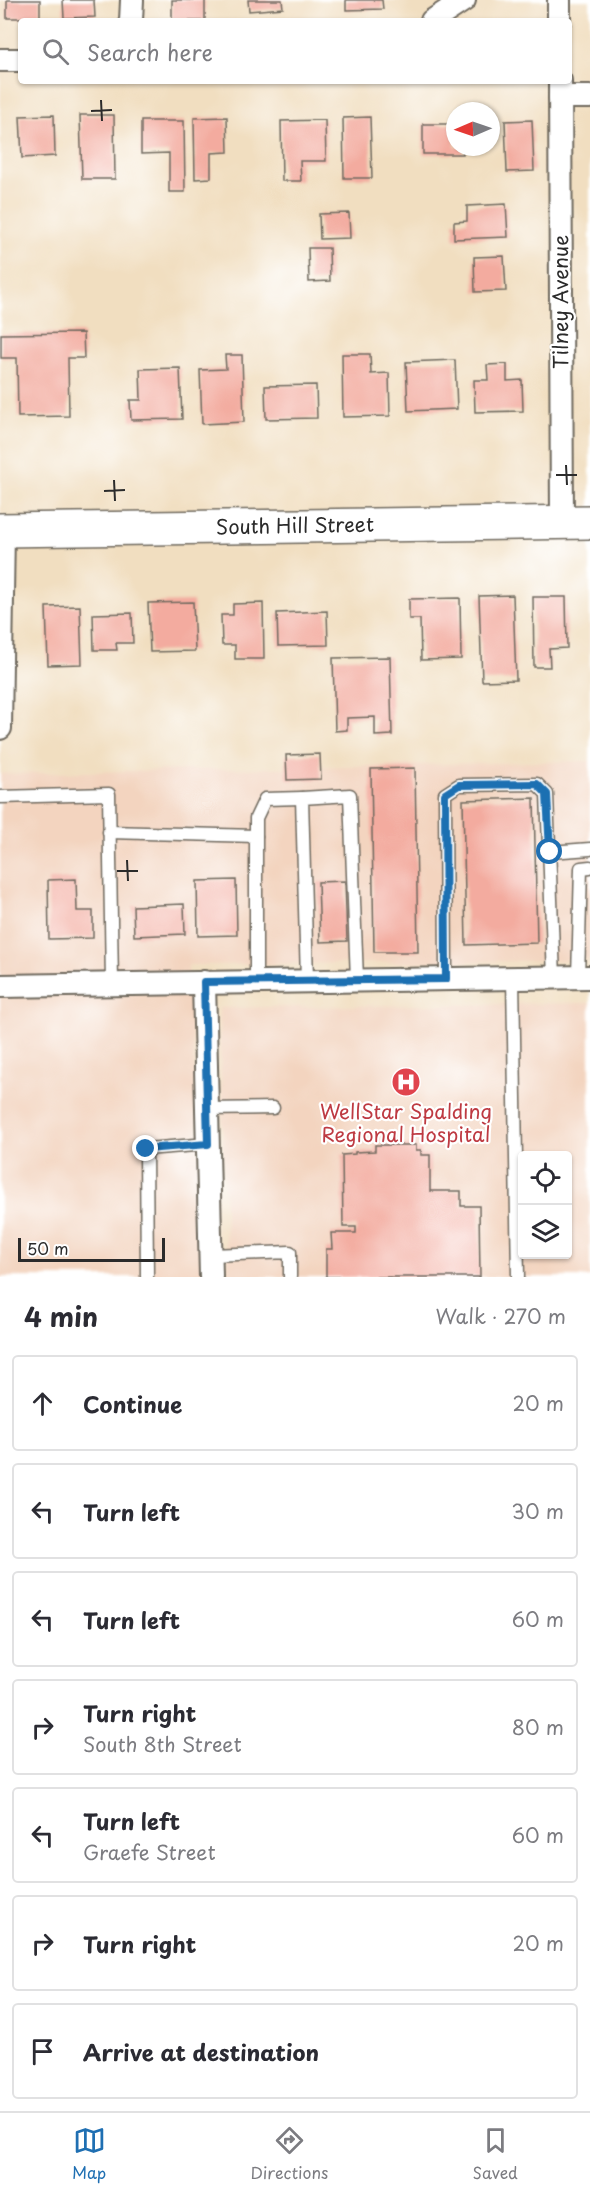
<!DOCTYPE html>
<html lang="en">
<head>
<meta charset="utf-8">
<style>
	body { margin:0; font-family:"Playpen Sans",sans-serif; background:#f7f7f7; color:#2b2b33 }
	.controls { position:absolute; right:18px; bottom:18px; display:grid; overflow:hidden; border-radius:6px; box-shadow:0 2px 4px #0004 }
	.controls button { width:54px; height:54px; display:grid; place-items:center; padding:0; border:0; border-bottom:2px solid #e1e1e2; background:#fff; color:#2b2b33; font:30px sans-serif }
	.compass { position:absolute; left:446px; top:102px; width:54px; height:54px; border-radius:50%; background:#fff; box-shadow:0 2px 4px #0004; rotate:268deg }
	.scale { position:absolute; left:18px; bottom:15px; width:147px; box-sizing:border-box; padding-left:6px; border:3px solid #2b2b2b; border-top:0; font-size:16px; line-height:21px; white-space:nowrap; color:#2b2b2b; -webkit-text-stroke:4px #fff; paint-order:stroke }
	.stop { position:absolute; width:18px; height:18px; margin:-14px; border:4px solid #1f6fb2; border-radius:50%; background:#fff }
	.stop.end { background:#1f6fb2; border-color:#fff; box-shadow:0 2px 6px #0008 }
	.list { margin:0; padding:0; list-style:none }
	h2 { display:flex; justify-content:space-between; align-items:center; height:78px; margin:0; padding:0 24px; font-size:26px }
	h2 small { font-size:20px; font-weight:400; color:#7c7c81 }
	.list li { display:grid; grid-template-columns:39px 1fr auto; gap:18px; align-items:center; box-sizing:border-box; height:96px; margin:0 12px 12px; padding:0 12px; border:2px solid #e1e1e2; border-radius:6px }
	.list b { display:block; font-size:22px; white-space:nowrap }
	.list p { margin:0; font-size:20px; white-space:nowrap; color:#7c7c81 }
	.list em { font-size:20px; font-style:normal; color:#7c7c81 }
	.icon { flex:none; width:33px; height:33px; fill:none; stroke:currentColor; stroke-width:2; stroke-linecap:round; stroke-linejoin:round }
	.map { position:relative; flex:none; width:590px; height:1277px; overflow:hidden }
	.search { position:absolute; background:#fff; box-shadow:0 2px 4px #0004; left:18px; right:18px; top:18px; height:66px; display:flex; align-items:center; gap:15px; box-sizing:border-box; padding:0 21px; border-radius:6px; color:#7c7c81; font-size:22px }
	.sheet { height:834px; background:#fff }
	nav { display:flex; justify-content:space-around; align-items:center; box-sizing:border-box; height:84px; border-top:2px solid #e1e1e2; background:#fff; font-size:16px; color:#7c7c81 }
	nav a { display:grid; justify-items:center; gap:3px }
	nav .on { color:#1f6fb2 }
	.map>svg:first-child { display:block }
</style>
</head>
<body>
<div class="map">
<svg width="590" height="1277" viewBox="0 0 590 1277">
	<rect width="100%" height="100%" fill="#fff"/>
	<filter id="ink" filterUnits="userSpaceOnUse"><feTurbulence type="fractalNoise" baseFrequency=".0167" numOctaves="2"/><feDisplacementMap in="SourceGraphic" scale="12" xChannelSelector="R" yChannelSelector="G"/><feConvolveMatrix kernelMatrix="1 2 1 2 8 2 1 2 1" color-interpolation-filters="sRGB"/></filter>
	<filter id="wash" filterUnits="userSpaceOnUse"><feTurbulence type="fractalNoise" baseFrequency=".008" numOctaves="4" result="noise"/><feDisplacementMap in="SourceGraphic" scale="24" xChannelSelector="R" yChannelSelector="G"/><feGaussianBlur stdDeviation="1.35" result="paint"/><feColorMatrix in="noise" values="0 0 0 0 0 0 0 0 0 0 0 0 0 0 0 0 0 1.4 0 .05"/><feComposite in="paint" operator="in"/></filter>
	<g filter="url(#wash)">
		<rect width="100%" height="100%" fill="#f1dec0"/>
		<g fill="#f3d4bf" fill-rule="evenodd">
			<polygon points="590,761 590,960 188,965 199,1138 203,1277 0,1277 0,774"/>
			<path d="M590 1003V1277H227L219 1008ZM522 1156H568V1254H522Z"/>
		</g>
		<g id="blocks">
			<g fill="#f3ab9f">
				<rect x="7" y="0" width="33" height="18"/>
				<polygon points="63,0 94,0 95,17 64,18"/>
				<rect x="172" y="0" width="33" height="21"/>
				<polygon points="248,0 282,0 283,8 249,11"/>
				<polygon points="346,0 382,0 383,9 346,10"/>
				<polygon points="54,115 55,156 22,158 20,116"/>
				<polygon points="80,115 114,115 115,179 82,179"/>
				<polygon points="227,117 228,152 211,153 211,178 195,179 194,118"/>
				<polygon points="370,117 372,178 344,178 343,118"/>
				<polygon points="325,120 326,161 300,161 301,181 282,181 281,121"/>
				<polygon points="532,120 534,171 507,172 505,121"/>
				<polygon points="141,121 184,121 185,192 169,192 169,153 141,154"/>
				<polygon points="423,124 455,124 455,147 462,147 463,154 423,154"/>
				<polygon points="506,204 508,237 454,239 454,222 467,221 467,206"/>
				<polygon points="349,213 350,238 320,239 319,214"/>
				<polygon points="308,248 329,248 330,281 309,282"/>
				<polygon points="504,256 506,291 475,292 474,257"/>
				<polygon points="83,333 84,358 68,358 69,416 18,417 17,358 1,358 1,334"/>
				<polygon points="342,354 370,354 371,374 389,373 390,416 343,417"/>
				<polygon points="225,355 242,355 244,422 202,424 200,370 226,369"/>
				<polygon points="455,360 457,409 408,411 406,362"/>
				<polygon points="507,364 507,381 522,380 523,411 475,412 474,380 488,380 487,365"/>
				<polygon points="180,368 182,419 131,420 130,400 141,400 140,369"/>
				<polygon points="316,385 317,418 266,419 265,386"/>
				<polygon points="513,595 516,680 482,681 479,596"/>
				<polygon points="533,597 566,597 567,648 549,649 550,667 534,667"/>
				<polygon points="460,598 461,659 421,660 420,619 409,619 409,599"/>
				<polygon points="193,602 195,651 150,652 148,603"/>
				<polygon points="263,603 264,659 235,659 235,645 222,645 221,615 233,615 233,604"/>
				<polygon points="80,606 82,664 48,665 46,607"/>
				<polygon points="327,611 328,645 278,646 277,613"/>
				<polygon points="132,613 133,643 116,643 117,650 94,650 93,614"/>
				<polygon points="390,657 392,735 375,736 375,717 347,718 347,730 335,731 333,658"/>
				<polygon points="320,754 321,779 287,780 286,755"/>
				<polygon points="415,768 418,952 374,952 371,769"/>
				<polygon points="534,798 537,943 466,945 463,800"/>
				<polygon points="76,879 77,911 93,911 93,938 49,939 48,880"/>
				<polygon points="236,880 237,935 198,936 197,881"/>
				<polygon points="345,881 347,941 320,942 318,882"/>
				<polygon points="184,904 185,934 134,936 133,906"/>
				<polygon points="375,1145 416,1145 416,1150 421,1150 421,1155 430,1155 430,1191 461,1191 461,1206 479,1206 480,1277 326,1277 326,1249 332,1249 331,1233 356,1233 356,1227 343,1227 342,1155 355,1154 355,1152 375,1151"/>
			</g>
		</g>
	</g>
	<g filter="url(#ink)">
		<use href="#blocks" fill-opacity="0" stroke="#706a5f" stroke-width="1.5"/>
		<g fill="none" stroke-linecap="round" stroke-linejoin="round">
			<g stroke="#706a5f" stroke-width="15">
				<g id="service">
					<polyline points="0,797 109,794 112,984"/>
					<polyline points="109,832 256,836"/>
					<polyline points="550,852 590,849"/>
					<polyline points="578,977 581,868 590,867"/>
					<polyline points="513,978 518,1277"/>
					<polyline points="446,979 445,794 459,785 537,784 547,794 554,978"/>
					<polyline points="307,981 302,798 350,795 357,980"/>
					<polyline points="256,982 256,818 265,799 302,798"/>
					<polyline points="206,1109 273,1108"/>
					<polyline points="211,1255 290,1252 290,1277"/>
					<polyline points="147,1277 146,1149 208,1144"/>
				</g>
			</g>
			<g stroke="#706a5f" stroke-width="26">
				<g id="minor">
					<polyline points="559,0 559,21"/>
					<polyline points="131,21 132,0"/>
					<polyline points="432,21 464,0"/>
					<polyline points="0,60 21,60"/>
					<polyline points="560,81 562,522"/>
					<polyline points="560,97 590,97"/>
					<polyline points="0,728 3,530"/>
					<polyline points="204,982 211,1277"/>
					<polyline points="0,986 590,977"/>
				</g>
			</g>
			<g stroke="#706a5f" stroke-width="36">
				<polyline id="primary" points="0,530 590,522"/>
			</g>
			<use href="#service" stroke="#fff" stroke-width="12"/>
			<use href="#minor" stroke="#fff" stroke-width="22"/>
			<use href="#primary" stroke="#fff" stroke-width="33"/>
		</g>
	</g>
	<g fill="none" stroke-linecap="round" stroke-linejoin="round" filter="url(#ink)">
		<polyline stroke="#1f6fb2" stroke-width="8" points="146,1149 208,1144 204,982 446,979 445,794 459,785 537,784 547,794 550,852"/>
	</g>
	<path fill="none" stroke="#2b2b2b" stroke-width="2" d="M101 100 102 121M91 111 112 110M566 465 567 485M556 475H577M114 480 115 501M104 491 125 490M127 860 128 881M117 871H138"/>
	<defs>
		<g id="hospital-disc" transform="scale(1.5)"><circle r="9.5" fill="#e0444e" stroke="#fff"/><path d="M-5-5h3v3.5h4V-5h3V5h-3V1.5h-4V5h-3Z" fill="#fff"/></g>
	</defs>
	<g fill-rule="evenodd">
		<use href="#hospital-disc" x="406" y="1082"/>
	</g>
	<g text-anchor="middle" stroke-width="4.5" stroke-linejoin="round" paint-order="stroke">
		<g font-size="20" fill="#2b2b2b" stroke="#fff">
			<text transform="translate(561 302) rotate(-90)" y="7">Tilney Avenue</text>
			<text transform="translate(295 526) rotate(-1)" y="7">South Hill Street</text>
		</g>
		<g font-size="20" fill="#be3a42" stroke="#fff">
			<text x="406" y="1119">WellStar Spalding<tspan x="406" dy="23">Regional Hospital</tspan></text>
		</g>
	</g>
</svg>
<div class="controls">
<button><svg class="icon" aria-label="locate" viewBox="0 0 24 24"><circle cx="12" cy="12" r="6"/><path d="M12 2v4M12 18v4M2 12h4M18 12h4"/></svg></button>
<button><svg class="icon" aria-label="layers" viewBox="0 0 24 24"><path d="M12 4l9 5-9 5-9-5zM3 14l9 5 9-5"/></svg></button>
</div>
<svg class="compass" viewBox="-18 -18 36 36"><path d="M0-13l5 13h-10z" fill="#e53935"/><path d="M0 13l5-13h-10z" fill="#7c7c81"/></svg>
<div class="scale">50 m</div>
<div class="stop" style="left:550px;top:852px"></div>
<div class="stop end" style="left:146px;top:1149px"></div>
<div class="search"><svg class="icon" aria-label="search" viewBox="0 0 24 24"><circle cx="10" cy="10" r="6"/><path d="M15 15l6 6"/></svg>Search here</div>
</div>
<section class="sheet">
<h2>4 min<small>Walk · 270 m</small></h2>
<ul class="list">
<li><svg class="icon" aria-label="ahead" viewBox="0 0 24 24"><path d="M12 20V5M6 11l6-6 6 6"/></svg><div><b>Continue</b></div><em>20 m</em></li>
<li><svg class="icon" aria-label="left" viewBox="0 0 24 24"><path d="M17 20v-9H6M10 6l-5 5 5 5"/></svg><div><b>Turn left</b></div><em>30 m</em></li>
<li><svg class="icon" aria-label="left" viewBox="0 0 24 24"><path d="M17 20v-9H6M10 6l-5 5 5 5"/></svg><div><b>Turn left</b></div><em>60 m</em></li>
<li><svg class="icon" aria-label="right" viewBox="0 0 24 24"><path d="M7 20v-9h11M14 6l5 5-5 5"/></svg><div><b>Turn right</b><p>South 8th Street</p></div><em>80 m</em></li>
<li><svg class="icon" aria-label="left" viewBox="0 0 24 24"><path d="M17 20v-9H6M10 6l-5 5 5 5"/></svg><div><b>Turn left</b><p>Graefe Street</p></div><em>60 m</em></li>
<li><svg class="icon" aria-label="right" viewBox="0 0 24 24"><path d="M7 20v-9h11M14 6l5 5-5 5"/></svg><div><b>Turn right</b></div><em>20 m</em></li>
<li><svg class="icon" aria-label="arrive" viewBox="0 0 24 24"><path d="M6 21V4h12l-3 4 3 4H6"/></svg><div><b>Arrive at destination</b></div></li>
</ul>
</section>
<nav>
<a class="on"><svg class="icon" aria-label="map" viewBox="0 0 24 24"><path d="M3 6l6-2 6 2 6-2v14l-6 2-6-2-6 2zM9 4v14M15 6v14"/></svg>Map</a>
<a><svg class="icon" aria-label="directions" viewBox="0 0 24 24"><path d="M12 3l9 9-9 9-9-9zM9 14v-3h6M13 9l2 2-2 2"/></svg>Directions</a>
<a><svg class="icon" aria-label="saved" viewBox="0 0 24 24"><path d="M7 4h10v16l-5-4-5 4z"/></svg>Saved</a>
</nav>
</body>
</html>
